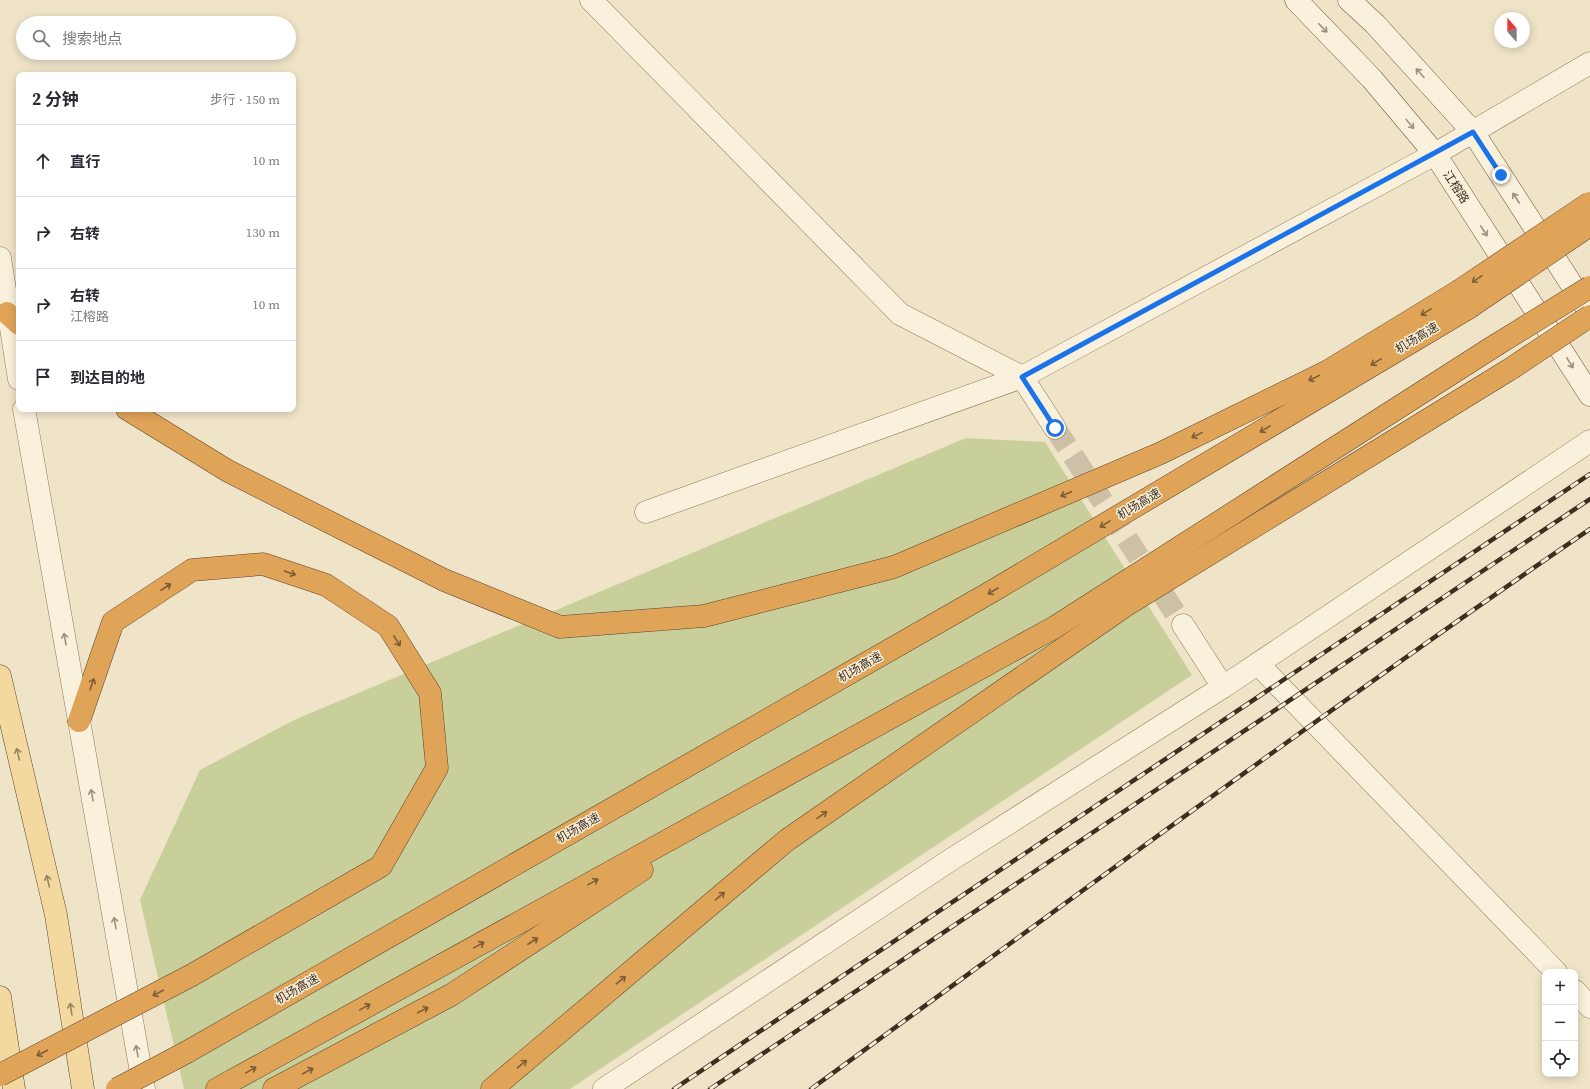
<!DOCTYPE html>
<html lang="zh">
<head>
<meta charset="utf-8">
<style>
	body { margin:0; font-family:"Source Serif 4","Noto Sans SC",serif; background:#f7f7f7; color:#2b2b33 }
	.controls { position:absolute; right:12px; bottom:12px; display:grid; overflow:hidden; border-radius:8px; box-shadow:0 2px 10px #0003 }
	.controls button { width:36px; height:36px; display:grid; place-items:center; padding:0; border:0; border-bottom:1px solid #e1e1e2; background:#fff; color:#2b2b33; font:20px sans-serif }
	.compass { position:absolute; left:1494px; top:12px; width:36px; height:36px; border-radius:50%; background:#fff; box-shadow:0 2px 10px #0003; rotate:339deg }
	.stop { position:absolute; width:12px; height:12px; margin:-9px; border:3px solid #1a73e8; border-radius:50%; background:#fff }
	.stop.end { background:#1a73e8; border-color:#fff; box-shadow:0 1px 4px #0008 }
	.list { margin:0; padding:0; list-style:none }
	h2 { display:flex; justify-content:space-between; align-items:center; height:52px; margin:0; padding:0 16px; font-size:17px }
	h2 small { font-size:13px; font-weight:400; color:#7c7c81 }
	.list li { display:grid; grid-template-columns:26px 1fr auto; gap:12px; align-items:center; box-sizing:border-box; height:72px; padding:0 16px; border-top:1px solid #e1e1e2 }
	.list b { display:block; font-size:15px; white-space:nowrap }
	.list p { margin:0; font-size:13px; white-space:nowrap; color:#7c7c81 }
	.list em { font-size:13px; font-style:normal; color:#7c7c81 }
	.icon { flex:none; width:22px; height:22px; fill:none; stroke:currentColor; stroke-width:2; stroke-linecap:round; stroke-linejoin:round }
	.map { position:relative; flex:none; width:1590px; height:1089px; overflow:hidden }
	.search { position:absolute; background:#fff; box-shadow:0 2px 10px #0003; left:16px; top:16px; width:280px; height:44px; display:flex; align-items:center; gap:10px; box-sizing:border-box; padding:0 14px; border-radius:22px; color:#7c7c81; font-size:15px }
	.panel { position:absolute; background:#fff; box-shadow:0 2px 10px #0003; left:16px; top:72px; width:280px; height:340px; border-radius:8px }
	.map>svg:first-child { display:block }
</style>
</head>
<body>
<div class="map">
<svg width="1590" height="1089" viewBox="0 0 1590 1089">
	<rect width="100%" height="100%" fill="#f0e4c8"/>
	<polygon fill="#c9cf9b" points="966,438 1045,442 1192,675 570,1089 184,1089 140,900 200,770 294,720"/>
	<g fill="none" stroke-linecap="round" stroke-linejoin="round">
		<polyline stroke="#ccc0a6" stroke-width="22" stroke-dasharray="22 11" stroke-linecap="butt" points="1055,428 1183,625"/>
		<g stroke="#8d765c" stroke-width="23">
			<g id="minor">
				<polyline points="591,0 900,314 1022,377 1055,428"/>
				<polyline points="646,512 1022,377 1435,154 1590,63"/>
				<polyline points="1183,625 1223,687"/>
				<polyline points="1258,664 1556,972"/>
				<polyline points="1575,991 1590,1007"/>
			</g>
		</g>
		<g stroke="#8d765c" stroke-width="23">
			<g id="tertiary">
				<polyline points="0,258 19,379"/>
				<polyline points="24,409 144,1089"/>
				<polyline points="604,1089 949,861 1223,687 1590,441"/>
			</g>
		</g>
		<g stroke="#6f573f" stroke-width="23">
			<g id="secondary">
				<polyline points="1296,0 1372,79 1435,154 1590,395"/>
				<polyline points="1349,0 1375,24 1473,132 1590,313"/>
			</g>
		</g>
		<g stroke="#5b4430" stroke-width="23">
			<g id="primary">
				<polyline points="0,676 56,915 83,1089"/>
				<polyline points="0,997 14,1089"/>
			</g>
		</g>
		<g stroke="#5b4430" stroke-width="23">
			<g id="motorway">
				<polyline points="7,313 19,324"/>
				<polyline points="127,409 228,471 444,580 560,627 704,616 894,567 1161,453 1328,371 1459,291"/>
				<polyline points="79,721 113,622 192,570 263,564 326,585 388,626 430,693 437,768 381,866 192,975"/>
				<polyline points="187,1052 991,592 1470,307"/>
				<polyline points="217,1089 1055,627 1496,345"/>
				<polyline points="274,1089 451,995 642,870"/>
				<polyline points="492,1089 787,840 1125,606 1512,368"/>
			</g>
		</g>
		<use href="#minor" stroke="#faf1dc" stroke-width="22"/>
		<use href="#tertiary" stroke="#faf1dc" stroke-width="22"/>
		<use href="#secondary" stroke="#faf1dc" stroke-width="22"/>
		<use href="#primary" stroke="#f3d9a0" stroke-width="22"/>
		<use href="#motorway" stroke="#e0a458" stroke-width="22"/>
		<g stroke="#3d2e20" stroke-width="4.5">
			<g id="rail">
				<polyline points="674,1089 1590,474"/>
				<polyline points="710,1089 1590,499"/>
				<path d="M811 1089C1069 901 1326 710 1590 529"/>
			</g>
		</g>
		<use href="#rail" stroke="#f7eed8" stroke-width="3" stroke-dasharray="9" stroke-linecap="butt"/>
		<g stroke="#5b4430" stroke-width="23" stroke-linecap="butt">
			<g id="motorway-bridge">
				<polyline points="1459,291 1590,203"/>
				<polyline points="1470,307 1590,225"/>
				<polyline points="1496,345 1590,287"/>
				<polyline points="1512,368 1590,316"/>
				<polyline points="0,1075 192,975"/>
				<polyline points="117,1089 187,1052"/>
			</g>
		</g>
		<use href="#motorway-bridge" stroke="#e0a458" stroke-width="22"/>
	</g>
	<defs><path id="oneway-shaft" d="M-6 0H5M1.5-3L5.5 0L1.5 3" fill="none" stroke-width="1.6" stroke-linecap="round" stroke-linejoin="round"/></defs>
	<g stroke="#9c907e">
		<use href="#oneway-shaft" transform="translate(1323 28) rotate(46)"/>
		<use href="#oneway-shaft" transform="translate(1420 73) rotate(-132)"/>
		<use href="#oneway-shaft" transform="translate(1410 124) rotate(50)"/>
		<use href="#oneway-shaft" transform="translate(1516 198) rotate(-123)"/>
		<use href="#oneway-shaft" transform="translate(1484 231) rotate(57)"/>
		<use href="#oneway-shaft" transform="translate(1570 363) rotate(58)"/>
		<use href="#oneway-shaft" transform="translate(65 639) rotate(-100)"/>
		<use href="#oneway-shaft" transform="translate(92 795) rotate(-100)"/>
		<use href="#oneway-shaft" transform="translate(115 923) rotate(-100)"/>
		<use href="#oneway-shaft" transform="translate(137 1051) rotate(-100)"/>
	</g>
	<g stroke="#7e5d36">
		<use href="#oneway-shaft" transform="translate(1477 279) rotate(146)"/>
		<use href="#oneway-shaft" transform="translate(1426 312) rotate(149)"/>
		<use href="#oneway-shaft" transform="translate(1376 362) rotate(149)"/>
		<use href="#oneway-shaft" transform="translate(1314 378) rotate(154)"/>
		<use href="#oneway-shaft" transform="translate(1265 429) rotate(149)"/>
		<use href="#oneway-shaft" transform="translate(1197 435) rotate(154)"/>
		<use href="#oneway-shaft" transform="translate(1066 494) rotate(157)"/>
		<use href="#oneway-shaft" transform="translate(1105 524) rotate(149)"/>
		<use href="#oneway-shaft" transform="translate(290 573) rotate(19)"/>
		<use href="#oneway-shaft" transform="translate(166 587) rotate(-33)"/>
		<use href="#oneway-shaft" transform="translate(993 591) rotate(150)"/>
		<use href="#oneway-shaft" transform="translate(397 641) rotate(58)"/>
		<use href="#oneway-shaft" transform="translate(92 684) rotate(-71)"/>
		<use href="#oneway-shaft" transform="translate(822 815) rotate(-35)"/>
		<use href="#oneway-shaft" transform="translate(593 882) rotate(-29)"/>
		<use href="#oneway-shaft" transform="translate(720 896) rotate(-40)"/>
		<use href="#oneway-shaft" transform="translate(533 941) rotate(-33)"/>
		<use href="#oneway-shaft" transform="translate(479 945) rotate(-29)"/>
		<use href="#oneway-shaft" transform="translate(621 980) rotate(-40)"/>
		<use href="#oneway-shaft" transform="translate(158 993) rotate(152)"/>
		<use href="#oneway-shaft" transform="translate(365 1007) rotate(-29)"/>
		<use href="#oneway-shaft" transform="translate(423 1010) rotate(-28)"/>
		<use href="#oneway-shaft" transform="translate(42 1053) rotate(152)"/>
		<use href="#oneway-shaft" transform="translate(522 1064) rotate(-40)"/>
		<use href="#oneway-shaft" transform="translate(251 1070) rotate(-29)"/>
		<use href="#oneway-shaft" transform="translate(308 1071) rotate(-28)"/>
	</g>
	<g stroke="#988460">
		<use href="#oneway-shaft" transform="translate(18 754) rotate(-103)"/>
		<use href="#oneway-shaft" transform="translate(48 881) rotate(-103)"/>
		<use href="#oneway-shaft" transform="translate(71 1009) rotate(-99)"/>
	</g>
	<g fill="none" stroke-linecap="round" stroke-linejoin="round">
		<polyline stroke="#1a73e8" stroke-width="5" points="1055,428 1022,377 1473,132 1501,175"/>
	</g>
	<g text-anchor="middle" stroke-width="3" stroke-linejoin="round" paint-order="stroke">
		<g font-size="12" fill="#3d2e20" stroke="#f7eed8">
			<text transform="translate(1456 187) rotate(57)" y="4">江榕路</text>
			<text transform="translate(1417 338) rotate(-31)" y="4">机场高速</text>
			<text transform="translate(1139 504) rotate(-31)" y="4">机场高速</text>
			<text transform="translate(860 667) rotate(-30)" y="4">机场高速</text>
			<text transform="translate(578 828) rotate(-30)" y="4">机场高速</text>
			<text transform="translate(297 989) rotate(-30)" y="4">机场高速</text>
		</g>
	</g>
</svg>
<div class="controls">
<button>+</button>
<button>−</button>
<button><svg class="icon" aria-label="locate" viewBox="0 0 24 24"><circle cx="12" cy="12" r="6"/><path d="M12 2v4M12 18v4M2 12h4M18 12h4"/></svg></button>
</div>
<svg class="compass" viewBox="-18 -18 36 36"><path d="M0-13l5 13h-10z" fill="#e53935"/><path d="M0 13l5-13h-10z" fill="#7c7c81"/></svg>
<div class="stop" style="left:1055px;top:428px"></div>
<div class="stop end" style="left:1501px;top:175px"></div>
<div class="search"><svg class="icon" aria-label="search" viewBox="0 0 24 24"><circle cx="10" cy="10" r="6"/><path d="M15 15l6 6"/></svg>搜索地点</div>
<section class="panel">
<h2>2 分钟<small>步行 · 150 m</small></h2>
<ul class="list">
<li><svg class="icon" aria-label="ahead" viewBox="0 0 24 24"><path d="M12 20V5M6 11l6-6 6 6"/></svg><div><b>直行</b></div><em>10 m</em></li>
<li><svg class="icon" aria-label="right" viewBox="0 0 24 24"><path d="M7 20v-9h11M14 6l5 5-5 5"/></svg><div><b>右转</b></div><em>130 m</em></li>
<li><svg class="icon" aria-label="right" viewBox="0 0 24 24"><path d="M7 20v-9h11M14 6l5 5-5 5"/></svg><div><b>右转</b><p>江榕路</p></div><em>10 m</em></li>
<li><svg class="icon" aria-label="arrive" viewBox="0 0 24 24"><path d="M6 21V4h12l-3 4 3 4H6"/></svg><div><b>到达目的地</b></div></li>
</ul>
</section>
</div>
</body>
</html>
